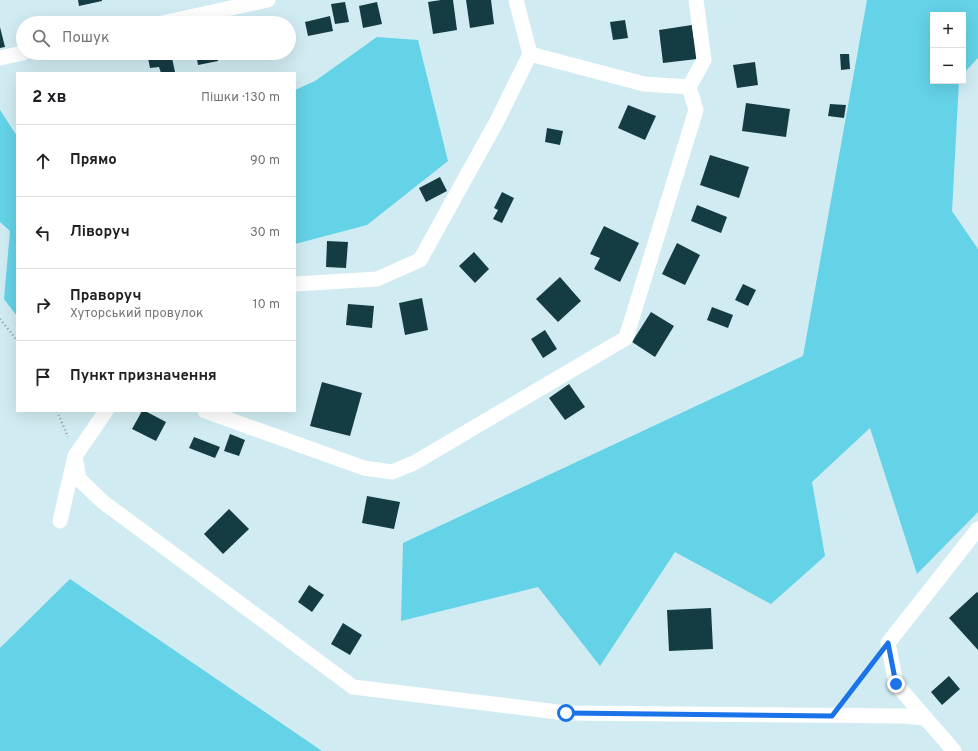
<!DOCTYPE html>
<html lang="uk">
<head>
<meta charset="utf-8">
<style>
	body { margin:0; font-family:Overpass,sans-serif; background:#f2f2f2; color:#202124 }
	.controls { position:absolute; right:12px; top:12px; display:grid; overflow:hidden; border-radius:0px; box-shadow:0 4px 16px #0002 }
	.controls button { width:36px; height:36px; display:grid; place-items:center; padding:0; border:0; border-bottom:1px solid #e0e0e0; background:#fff; color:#202124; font:20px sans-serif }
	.stop { position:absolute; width:12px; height:12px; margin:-9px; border:3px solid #1a73e8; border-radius:50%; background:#fff }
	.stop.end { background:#1a73e8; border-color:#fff; box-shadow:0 1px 4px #0008 }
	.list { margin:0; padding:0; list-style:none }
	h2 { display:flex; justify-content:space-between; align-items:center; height:52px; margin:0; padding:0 16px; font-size:17px }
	h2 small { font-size:13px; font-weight:400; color:#757577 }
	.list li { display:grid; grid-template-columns:26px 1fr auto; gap:12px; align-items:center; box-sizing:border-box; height:72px; padding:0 16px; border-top:1px solid #e0e0e0 }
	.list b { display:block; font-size:15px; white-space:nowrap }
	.list p { margin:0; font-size:13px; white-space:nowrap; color:#757577 }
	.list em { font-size:13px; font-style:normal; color:#757577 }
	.icon { flex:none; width:22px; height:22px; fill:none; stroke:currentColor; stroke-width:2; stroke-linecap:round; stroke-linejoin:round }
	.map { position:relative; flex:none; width:978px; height:751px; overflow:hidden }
	.search { position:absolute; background:#fff; box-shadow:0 4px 16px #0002; left:16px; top:16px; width:280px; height:44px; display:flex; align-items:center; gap:10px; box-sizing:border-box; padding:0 14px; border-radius:22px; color:#757577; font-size:15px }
	.panel { position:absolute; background:#fff; box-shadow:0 4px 16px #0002; left:16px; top:72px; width:280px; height:340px; border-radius:0px }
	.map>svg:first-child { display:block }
</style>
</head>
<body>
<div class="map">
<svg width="978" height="751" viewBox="0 0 978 751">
	<rect width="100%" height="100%" fill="#d0ecf2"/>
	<g fill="#64d2e7">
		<polygon points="867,0 978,0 978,58 963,74 963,15 933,15 933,81 959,81 952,211 978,249 978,512 917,574 870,428 812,482 825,556 771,604 675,552 600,666 538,587 401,621 403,543 803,356"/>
		<polygon points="377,37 418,40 448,161 367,225 295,244 295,90 315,81"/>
		<polygon points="0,110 17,136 17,316 4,299 10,231 0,222"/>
		<polygon points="70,579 322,751 0,751 0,648"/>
	</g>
	<g fill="#153c43">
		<polygon points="78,0 102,0 102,1 79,6"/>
		<polygon points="441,0 453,0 457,30 433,34 428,2"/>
		<polygon points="466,0 491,0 494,24 470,28"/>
		<polygon points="345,2 349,22 335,24 331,4"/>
		<polygon points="377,2 382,24 363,28 359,6"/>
		<polygon points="330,16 333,31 308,36 305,22"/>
		<polygon points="625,20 628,38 613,40 610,22"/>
		<polygon points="692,25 697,59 663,63 659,30"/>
		<polygon points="0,27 5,47 0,48"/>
		<polygon points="156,53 171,53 175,72 161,73 159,67 150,68 148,58 157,56"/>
		<polygon points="196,53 216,53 218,61 198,65"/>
		<polygon points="840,54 849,54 850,69 841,70"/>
		<polygon points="755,62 758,85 737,88 733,65"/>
		<polygon points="746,103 790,109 786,137 742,131"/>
		<polygon points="830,104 846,105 844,118 828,116"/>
		<polygon points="628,105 656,116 645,140 618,128"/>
		<polygon points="547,128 563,131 560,145 545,142"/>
		<polygon points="710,155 749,167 739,198 700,185"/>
		<polygon points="440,177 447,191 426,202 419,188"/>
		<polygon points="502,192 514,198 502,223 493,219 498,210 494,208"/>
		<polygon points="697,205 727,217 721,233 691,221"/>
		<polygon points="604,226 639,243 620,282 594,269 600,258 590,254"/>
		<polygon points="327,241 348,242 346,268 326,267"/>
		<polygon points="677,243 700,255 685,285 662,274"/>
		<polygon points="474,252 489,269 475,283 459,266"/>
		<polygon points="560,277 581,301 558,322 536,299"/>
		<polygon points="743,284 756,290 748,306 735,300"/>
		<polygon points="422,298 428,330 405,335 399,303"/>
		<polygon points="348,304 374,306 372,328 346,325"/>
		<polygon points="712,307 733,315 728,328 707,320"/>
		<polygon points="651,312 674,326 655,357 632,342"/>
		<polygon points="545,330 557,349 543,358 531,339"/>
		<polygon points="322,382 362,393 350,436 310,426"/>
		<polygon points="569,384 585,407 565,420 549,398"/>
		<polygon points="142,411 145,411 166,422 156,441 132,429"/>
		<polygon points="230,434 245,440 239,456 224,451"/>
		<polygon points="194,437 220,447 215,458 189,448"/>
		<polygon points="367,496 400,502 394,529 362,523"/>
		<polygon points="229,509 249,529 223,554 204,534"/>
		<polygon points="309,585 324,595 312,612 298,602"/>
		<polygon points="977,592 978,593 978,650 949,618"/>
		<polygon points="711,608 713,649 669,651 667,610"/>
		<polygon points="343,623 362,635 350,655 331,644"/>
		<polygon points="949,676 960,689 942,705 931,692"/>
	</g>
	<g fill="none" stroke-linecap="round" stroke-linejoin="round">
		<g stroke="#899fa3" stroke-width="2.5" stroke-dasharray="1 3" stroke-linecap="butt">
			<polyline points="0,319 17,340"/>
			<polyline points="57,411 68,437"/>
			<polyline points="846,698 875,661"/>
		</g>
		<g stroke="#fff" stroke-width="15">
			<polyline points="162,23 268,0"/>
			<polyline points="0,58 23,53"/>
			<polyline points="689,87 704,60 696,0"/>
			<polyline points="295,284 377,279 420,260 497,121 530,54"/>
			<polyline points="205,411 364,468 392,472 414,463 626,338 696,110 689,87 644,84 530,54 516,0"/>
			<polyline points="75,456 79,479 103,502 353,687 566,713 904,716 925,718"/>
			<polyline points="60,521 75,456 106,411"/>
			<polyline points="954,751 896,684 888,643 978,529"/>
		</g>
	</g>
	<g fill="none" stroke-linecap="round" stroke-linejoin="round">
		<polyline stroke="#1a73e8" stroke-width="5" points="566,713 832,716 888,643 896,684"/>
	</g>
</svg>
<div class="controls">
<button>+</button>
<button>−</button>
</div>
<div class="stop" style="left:566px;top:713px"></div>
<div class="stop end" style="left:896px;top:684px"></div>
<div class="search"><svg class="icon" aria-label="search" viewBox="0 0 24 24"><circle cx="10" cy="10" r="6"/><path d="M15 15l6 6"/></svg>Пошук</div>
<section class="panel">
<h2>2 хв<small>Пішки · 130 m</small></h2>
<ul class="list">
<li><svg class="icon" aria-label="ahead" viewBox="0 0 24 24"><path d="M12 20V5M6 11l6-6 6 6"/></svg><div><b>Прямо</b></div><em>90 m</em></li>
<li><svg class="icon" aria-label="left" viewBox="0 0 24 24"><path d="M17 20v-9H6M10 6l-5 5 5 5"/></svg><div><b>Ліворуч</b></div><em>30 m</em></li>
<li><svg class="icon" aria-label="right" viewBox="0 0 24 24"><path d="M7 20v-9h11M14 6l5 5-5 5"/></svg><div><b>Праворуч</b><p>Хуторський провулок</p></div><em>10 m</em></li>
<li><svg class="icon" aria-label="arrive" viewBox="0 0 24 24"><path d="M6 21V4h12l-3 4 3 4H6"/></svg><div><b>Пункт призначення</b></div></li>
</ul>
</section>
</div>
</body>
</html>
